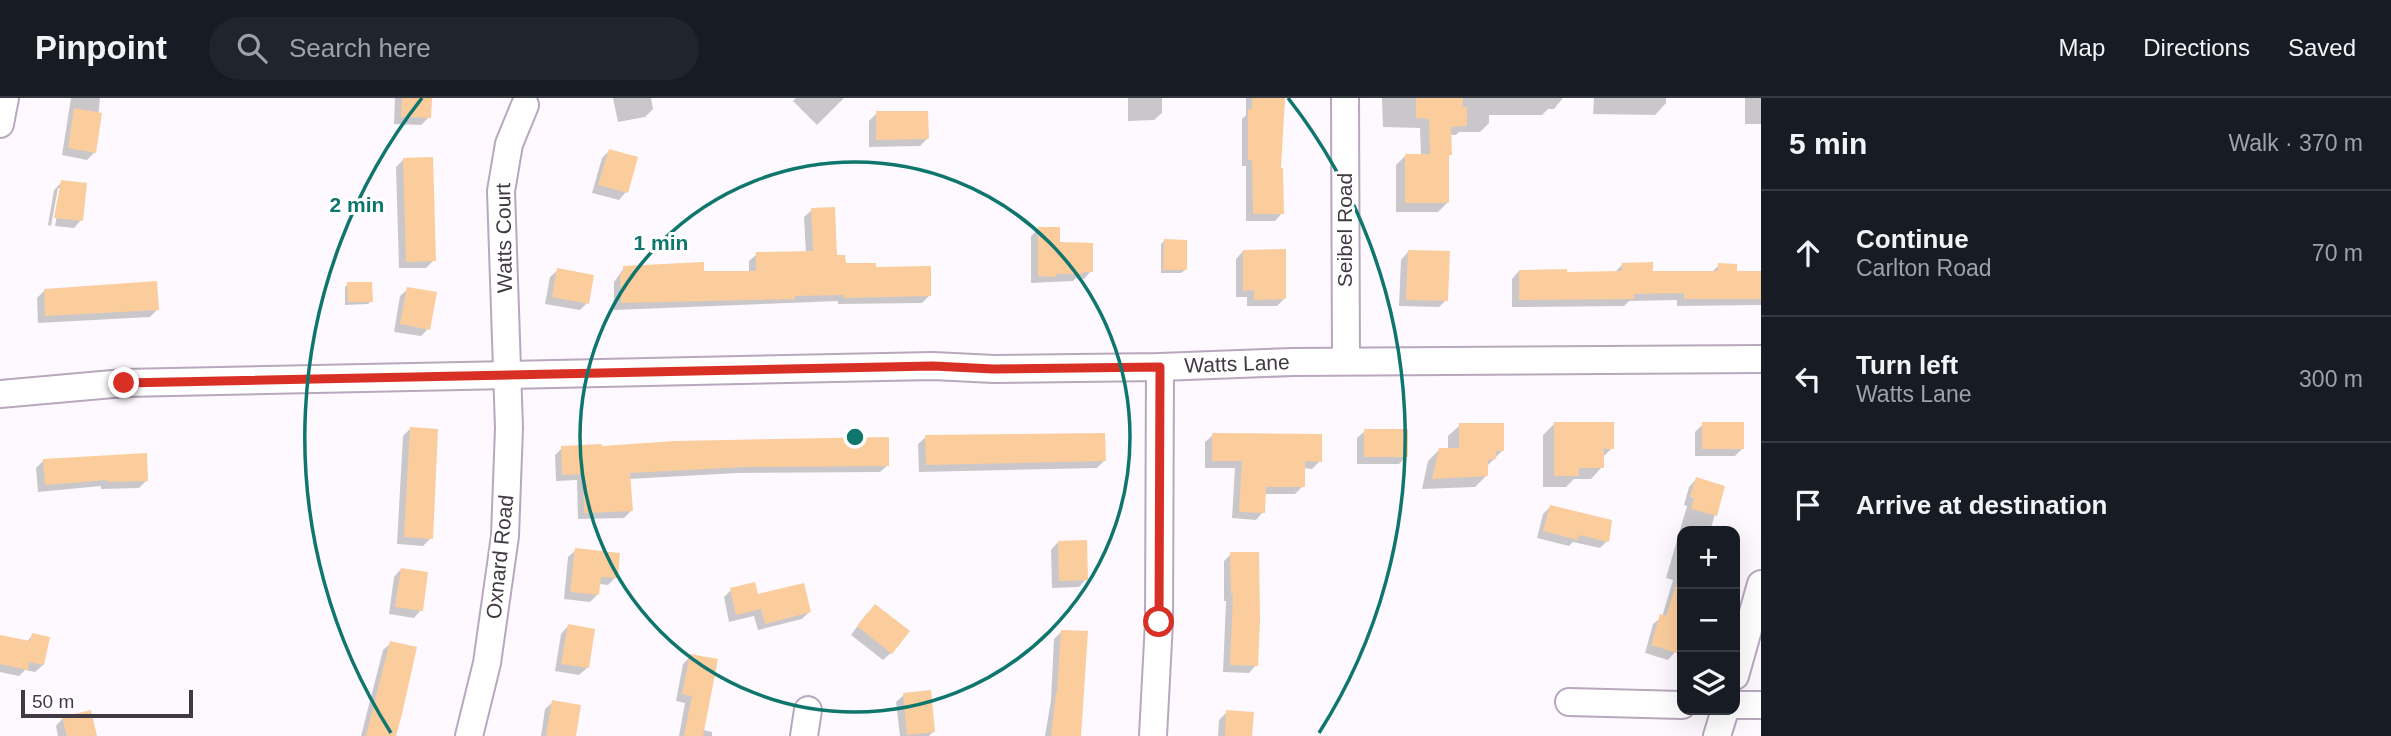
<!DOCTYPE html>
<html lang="en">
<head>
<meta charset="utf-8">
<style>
	body { margin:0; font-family:Helvetica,sans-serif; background:#20242c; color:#f1f3f6 }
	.controls { position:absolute; right:21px; bottom:21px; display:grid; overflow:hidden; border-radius:14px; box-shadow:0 7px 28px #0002 }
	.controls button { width:63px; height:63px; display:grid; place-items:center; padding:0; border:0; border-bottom:2px solid #363941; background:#171b24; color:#f1f3f6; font:35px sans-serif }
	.scale { position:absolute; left:21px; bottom:18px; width:172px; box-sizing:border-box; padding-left:7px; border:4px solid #413a43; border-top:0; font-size:19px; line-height:24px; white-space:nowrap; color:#413a43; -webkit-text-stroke:5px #fff; paint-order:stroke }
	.stop { position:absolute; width:21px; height:21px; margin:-16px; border:5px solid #d93025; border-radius:50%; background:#fff }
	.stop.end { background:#d93025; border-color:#fff; box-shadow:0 2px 7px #0008 }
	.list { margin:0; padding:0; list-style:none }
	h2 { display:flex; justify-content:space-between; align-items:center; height:91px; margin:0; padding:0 28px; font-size:30px }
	h2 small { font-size:23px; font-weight:400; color:#9ea1a6 }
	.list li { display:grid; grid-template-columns:46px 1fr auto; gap:21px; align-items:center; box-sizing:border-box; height:126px; padding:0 28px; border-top:2px solid #363941 }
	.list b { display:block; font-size:26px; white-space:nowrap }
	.list p { margin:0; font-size:23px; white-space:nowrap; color:#9ea1a6 }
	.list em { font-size:23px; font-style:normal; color:#9ea1a6 }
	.icon { flex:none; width:38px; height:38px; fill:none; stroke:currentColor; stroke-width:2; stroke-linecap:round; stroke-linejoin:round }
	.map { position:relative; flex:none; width:1761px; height:638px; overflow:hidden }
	header { display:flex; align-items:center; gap:42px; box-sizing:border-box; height:98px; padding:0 35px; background:#171b24; border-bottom:2px solid #363941 }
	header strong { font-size:33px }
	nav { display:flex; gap:38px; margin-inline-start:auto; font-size:24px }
	.search { width:490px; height:63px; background:#20242c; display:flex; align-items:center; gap:18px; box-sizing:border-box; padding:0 24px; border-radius:38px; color:#9ea1a6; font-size:26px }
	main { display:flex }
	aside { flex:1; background:#171b24 }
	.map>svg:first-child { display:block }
</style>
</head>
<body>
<header>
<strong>Pinpoint</strong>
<div class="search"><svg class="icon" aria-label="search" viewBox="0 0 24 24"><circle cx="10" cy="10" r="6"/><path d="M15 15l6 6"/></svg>Search here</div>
<nav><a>Map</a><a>Directions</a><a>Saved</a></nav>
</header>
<main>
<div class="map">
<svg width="1761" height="638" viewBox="0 0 1761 638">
	<rect width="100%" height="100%" fill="#fdf9fe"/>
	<g fill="#0003">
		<polygon points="71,0 100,0 95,54 87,62 62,57"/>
		<polygon points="395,0 430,0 429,19 421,27 394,26"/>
		<polygon points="613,0 651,0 653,11 645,19 618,24"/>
		<polygon points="796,0 844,0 817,27 793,3"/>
		<polygon points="1128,0 1162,0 1162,15 1154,22 1128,23"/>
		<polygon points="1246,0 1283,0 1280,36 1282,115 1275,123 1246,123 1246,68 1242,68 1242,21 1246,17"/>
		<polygon points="1382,0 1563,0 1554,11 1548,11 1542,17 1489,17 1489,25 1480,34 1459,34 1456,37 1450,37 1447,59 1448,104 1438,114 1396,114 1396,67 1405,58 1421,58 1420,30 1383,29"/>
		<polygon points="1594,0 1666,0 1666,5 1655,17 1593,16"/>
		<rect x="1745" y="0" width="16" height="26"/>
		<polygon points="877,15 927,41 920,48 869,49 869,23"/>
		<polygon points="609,53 626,94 619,102 592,95 602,60"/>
		<polygon points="404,61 434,162 426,170 399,170 396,69"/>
		<polygon points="62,84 81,122 74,130 55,128 62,90 58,90 51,128 48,127 54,92"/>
		<polygon points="812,112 835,159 844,166 875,171 930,197 922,205 838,206 838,203 614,212 614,184 624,170 702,175 749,175 749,163 757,156 806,155 804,119"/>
		<polygon points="1039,131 1058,146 1091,173 1084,181 1076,180 1073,183 1031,185 1031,138"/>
		<polygon points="1164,143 1185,172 1181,175 1161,175 1161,146"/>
		<polygon points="1243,153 1284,201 1277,208 1247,208 1247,199 1236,199 1236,161"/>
		<polygon points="1408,154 1446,202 1439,209 1399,208 1401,162"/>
		<polygon points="1622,167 1652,175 1711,175 1719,167 1736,175 1761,175 1761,207 1677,208 1677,202 1629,203 1624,208 1512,209 1512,181 1519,173 1565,176 1614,175"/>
		<polygon points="558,172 587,205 580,212 545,206 550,179"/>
		<polygon points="348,186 371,203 368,206 345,207 345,189"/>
		<polygon points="408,191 428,231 421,238 394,234 400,198"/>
		<polygon points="45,192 158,211 150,219 38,225 37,200"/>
		<polygon points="1554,326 1612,350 1602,360 1602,369 1591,381 1574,381 1566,389 1543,389 1543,337"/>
		<polygon points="1703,326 1743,350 1735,358 1695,358 1695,334"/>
		<polygon points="1460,327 1503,352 1486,369 1486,378 1475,389 1422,391 1428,363 1439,352 1448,352 1448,338"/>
		<polygon points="410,331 431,440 423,448 397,446 403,338"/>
		<polygon points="1365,333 1407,358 1399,366 1357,366 1357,340"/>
		<polygon points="1213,337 1320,363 1312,371 1303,370 1303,388 1295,396 1264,396 1263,414 1256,422 1232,420 1235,370 1205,370 1205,344"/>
		<polygon points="926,339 1104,363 1097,370 919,374 918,346"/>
		<polygon points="562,350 600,350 888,367 880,374 737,375 629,381 631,413 624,420 578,421 577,382 556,383 555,357"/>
		<polygon points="44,362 147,382 139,390 101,391 101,388 38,394 36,370"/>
		<polygon points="1696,381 1723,389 1710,433 1682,433 1682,530 1675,554 1668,562 1645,555 1653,526 1662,519 1673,482 1666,480 1687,408 1684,407 1689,389"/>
		<polygon points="1550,409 1607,443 1600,450 1573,444 1569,448 1537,440 1543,416"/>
		<polygon points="1058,444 1086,481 1079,489 1052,490 1051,452"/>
		<polygon points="576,452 616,479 608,487 599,486 598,496 590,504 564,501 568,459"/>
		<polygon points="1231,456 1256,567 1249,575 1223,574 1226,503 1224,503 1224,463"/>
		<polygon points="401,471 421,512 414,520 389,516 394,479"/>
		<polygon points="731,492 809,514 802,521 758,532 754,518 729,524 724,499"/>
		<polygon points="867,515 891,555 883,562 851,537"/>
		<polygon points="568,528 587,570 579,577 555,573 561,536"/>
		<polygon points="1061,534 1079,638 1045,638 1051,602 1054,541"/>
		<polygon points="33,537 43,567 35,574 25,572 19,578 0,574 0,539 26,544"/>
		<polygon points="391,545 394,638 361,638 383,552"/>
		<polygon points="691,558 703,632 712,634 712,638 679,638 685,605 676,603 683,566"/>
		<polygon points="904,597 933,634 929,638 900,638 896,604"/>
		<polygon points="553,604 574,638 541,638 545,611"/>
		<polygon points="1227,614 1250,638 1218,638 1219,622"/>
		<polygon points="63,620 95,638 58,638 56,628"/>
	</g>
	<g fill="#fbcd9c">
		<polygon points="402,0 432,0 431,20 401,19"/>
		<polygon points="1252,0 1285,0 1281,70 1283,70 1284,116 1253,116 1252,62 1248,62 1248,11 1252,11"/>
		<polygon points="1416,0 1463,0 1463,9 1467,9 1467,28 1451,29 1452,57 1449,57 1449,105 1405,105 1405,56 1430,56 1429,21 1416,20"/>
		<polygon points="74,10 102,15 96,55 68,50"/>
		<polygon points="876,13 928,13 929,41 876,42"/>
		<polygon points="609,51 638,59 628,95 598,87"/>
		<polygon points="433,59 436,163 406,164 403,60"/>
		<polygon points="61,82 87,85 83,123 54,120"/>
		<polygon points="835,109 837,157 845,157 846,165 876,165 876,169 931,168 931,198 844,200 844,197 795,198 795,201 621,205 620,175 623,175 623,168 704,164 704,173 756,173 756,154 813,153 811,110"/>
		<polygon points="1038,129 1060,129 1060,144 1093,145 1093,174 1083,174 1083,176 1056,176 1056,179 1038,178"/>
		<polygon points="1164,141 1187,142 1187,172 1163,172"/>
		<polygon points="1286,151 1286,201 1254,202 1254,192 1243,193 1243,152"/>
		<polygon points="1408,152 1450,153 1448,203 1406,202"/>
		<polygon points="1653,164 1653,173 1718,173 1718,165 1737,166 1737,173 1761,173 1761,201 1684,201 1684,195 1634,196 1634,201 1519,202 1519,172 1567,171 1567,174 1622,173 1622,165"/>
		<polygon points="557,170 594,177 589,206 552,199"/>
		<polygon points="157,183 159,212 45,218 44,191"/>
		<polygon points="347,184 372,184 373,204 348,204"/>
		<polygon points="407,189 437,194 430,232 400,226"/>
		<polygon points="1554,324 1614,324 1614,351 1599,351 1604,352 1604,370 1579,370 1579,378 1554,378"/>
		<rect x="1702" y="324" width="42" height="27"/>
		<polygon points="1459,325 1504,325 1504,353 1496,353 1496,361 1488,362 1488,378 1432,381 1439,350 1459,350"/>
		<polygon points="410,329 438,331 433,441 404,439"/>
		<rect x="1364" y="331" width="44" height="28"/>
		<polygon points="1105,335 1106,363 926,367 925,337"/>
		<polygon points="1212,335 1322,336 1322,364 1305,363 1305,389 1266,389 1265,415 1239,414 1242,363 1212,363"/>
		<polygon points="889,339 889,368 745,369 630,375 633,413 584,415 583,376 562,377 561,348 602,346 602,348 675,343"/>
		<polygon points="147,355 148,383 108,384 108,382 45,387 43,361"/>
		<polygon points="1696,379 1725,388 1717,418 1691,411 1694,400 1690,399"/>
		<polygon points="1550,407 1612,422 1609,444 1579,437 1578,442 1543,433"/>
		<polygon points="1087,442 1088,482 1059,483 1058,443"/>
		<polygon points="575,450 620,455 618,480 601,479 599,497 570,494"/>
		<polygon points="1230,454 1259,454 1260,521 1258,568 1230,567 1233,496 1231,496"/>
		<polygon points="401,470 428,474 423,513 395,509"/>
		<polygon points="1678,481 1682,481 1682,537 1677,555 1651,547 1660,516 1666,518"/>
		<polygon points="755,484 758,496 804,485 811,514 765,526 761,511 736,517 730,490"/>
		<polygon points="875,506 910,533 892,556 857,528"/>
		<polygon points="568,526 595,531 589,570 561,566"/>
		<polygon points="1061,532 1088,533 1081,638 1051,638 1056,595 1057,595"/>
		<polygon points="32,535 50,539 44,567 29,564 28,572 0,566 0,537 30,543"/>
		<polygon points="390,543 417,549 402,616 396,638 366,638"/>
		<polygon points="690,556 718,561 703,638 684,638 692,598 682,596"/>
		<polygon points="931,592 935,634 907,637 903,595"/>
		<polygon points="552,602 581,607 576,638 546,638"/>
		<polygon points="91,612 97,638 67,638 62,619"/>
		<polygon points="1226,612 1254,614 1252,638 1225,638"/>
	</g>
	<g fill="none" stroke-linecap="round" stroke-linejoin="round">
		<g stroke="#b8a7bd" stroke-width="30">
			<g id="minor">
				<polyline points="1345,0 1346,263"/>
				<polyline points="0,26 5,0"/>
				<polyline points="0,296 124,285 933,268 994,271 1160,269 1293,264 1761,261"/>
				<polyline points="1735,578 1761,486"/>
				<polyline points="1569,604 1682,607"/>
				<polyline points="1735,607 1761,607"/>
				<polyline points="469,638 487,565 505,438 509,330 501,93 509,46 525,7"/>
				<polyline points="804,638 808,612"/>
				<polyline points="1153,638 1159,524 1160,269"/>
				<polyline points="1717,638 1725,612"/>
			</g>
		</g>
		<use href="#minor" stroke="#fff" stroke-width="26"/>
	</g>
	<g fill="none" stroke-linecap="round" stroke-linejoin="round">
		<polyline stroke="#d93025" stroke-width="9" points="124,285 933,268 993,271 1160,269 1159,524"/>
	</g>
	<g fill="none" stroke="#0f766e" stroke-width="3.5">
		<circle cx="855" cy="339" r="275"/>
		<path d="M391 635A550 550 0 0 1 422 0M1288 0A550 550 0 0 1 1319 635"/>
	</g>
	<g text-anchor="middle" stroke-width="6" stroke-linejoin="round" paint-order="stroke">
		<g font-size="21" fill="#413a43" stroke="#fff">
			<text transform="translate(1345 132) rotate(-90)" y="7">Seibel Road</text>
			<text transform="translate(504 140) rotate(-91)" y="7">Watts Court</text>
			<text transform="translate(1237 266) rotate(-2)" y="7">Watts Lane</text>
			<text transform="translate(500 459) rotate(-84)" y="7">Oxnard Road</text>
		</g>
	</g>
	<circle cx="855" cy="339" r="10" fill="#0f766e" stroke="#fff" stroke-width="3.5"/>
	<g font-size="21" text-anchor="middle" font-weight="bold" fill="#0f766e" stroke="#fff" stroke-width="6" stroke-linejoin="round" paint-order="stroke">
		<text x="357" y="114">2 min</text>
		<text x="661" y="152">1 min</text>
	</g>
</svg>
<div class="controls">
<button>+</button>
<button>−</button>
<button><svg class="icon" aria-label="layers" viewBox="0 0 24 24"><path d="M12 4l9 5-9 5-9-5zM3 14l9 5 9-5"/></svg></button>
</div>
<div class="scale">50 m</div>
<div class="stop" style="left:1159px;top:524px"></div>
<div class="stop end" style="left:124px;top:285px"></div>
</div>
<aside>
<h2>5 min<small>Walk · 370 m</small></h2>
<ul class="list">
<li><svg class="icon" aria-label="ahead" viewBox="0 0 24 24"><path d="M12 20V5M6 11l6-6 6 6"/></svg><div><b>Continue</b><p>Carlton Road</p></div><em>70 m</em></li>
<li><svg class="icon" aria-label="left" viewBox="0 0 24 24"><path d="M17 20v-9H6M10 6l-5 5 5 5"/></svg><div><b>Turn left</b><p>Watts Lane</p></div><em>300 m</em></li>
<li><svg class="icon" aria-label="arrive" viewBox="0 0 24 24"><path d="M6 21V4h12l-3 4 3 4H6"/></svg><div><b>Arrive at destination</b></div></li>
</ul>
</aside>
</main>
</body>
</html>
